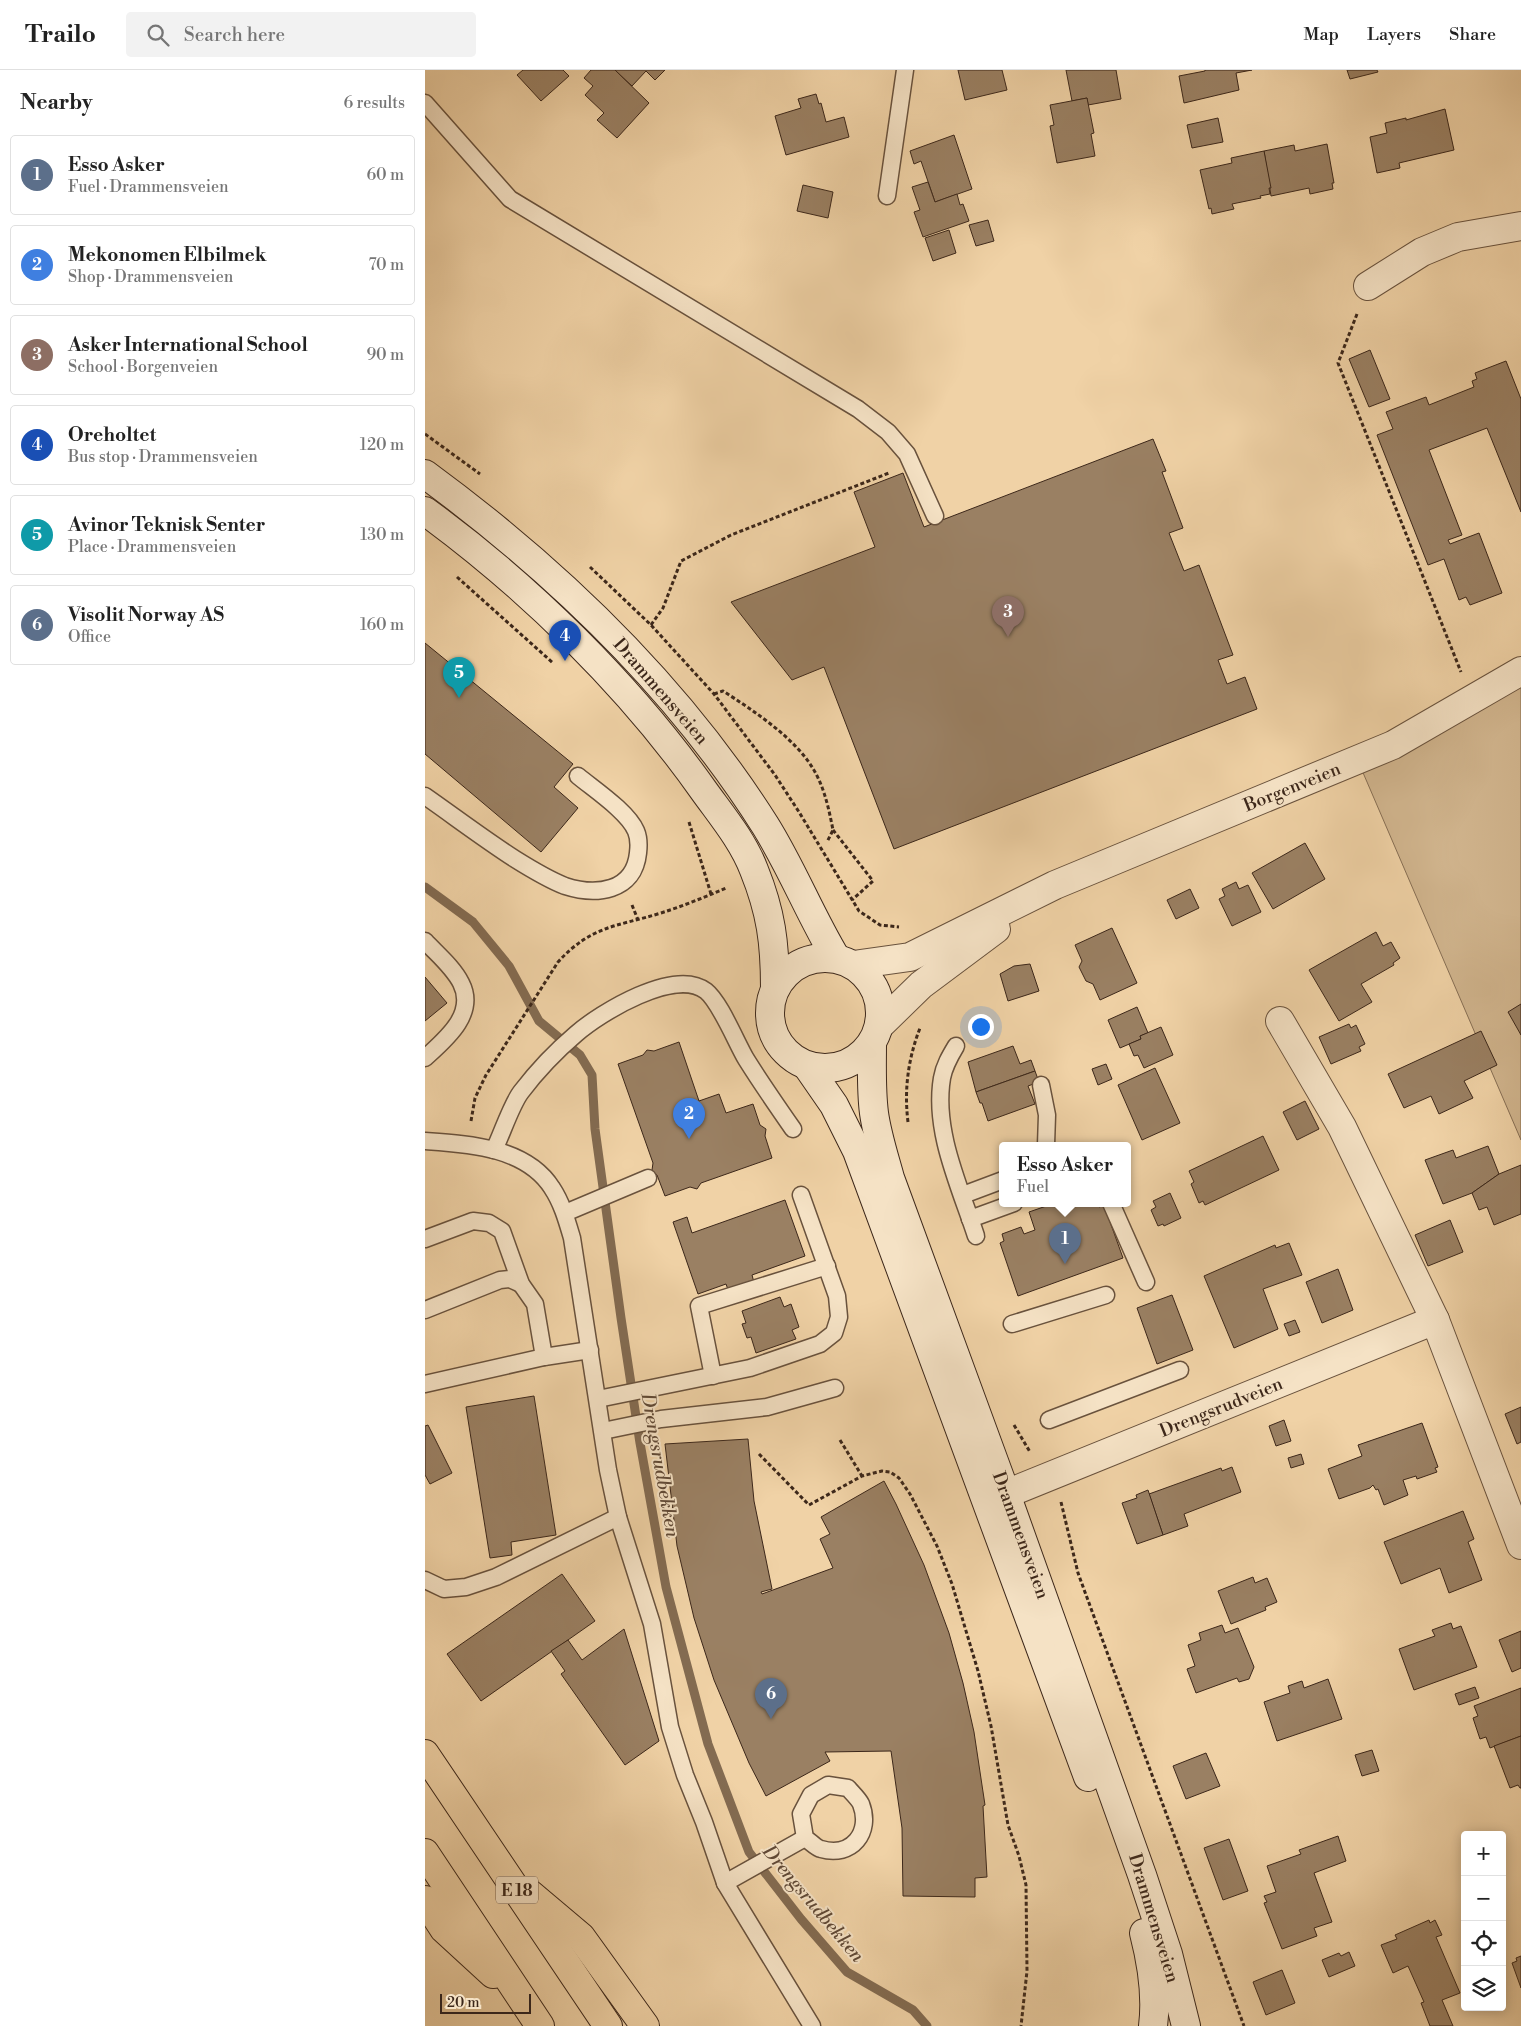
<!DOCTYPE html>
<html lang="en">
<head>
<meta charset="utf-8">
<style>
	body { margin:0; font-family:"Libre Bodoni",serif; background:#f2f2f2; color:#222 }
	.controls { position:absolute; right:15px; bottom:15px; display:grid; overflow:hidden; border-radius:5px; box-shadow:0 2px 12px #0003 }
	.controls button { width:45px; height:45px; display:grid; place-items:center; padding:0; border:0; border-bottom:1px solid #e0e0e0; background:#fff; color:#222; font:25px sans-serif }
	.scale { position:absolute; left:15px; bottom:12px; width:91px; box-sizing:border-box; padding-left:5px; border:2px solid #3c271a; border-top:0; font-size:14px; line-height:18px; white-space:nowrap; color:#3c271a; -webkit-text-stroke:4px #f5e2c5; paint-order:stroke }
	.you { position:absolute; left:555px; top:956px; width:18px; height:18px; margin:-12px; border:4px solid #fff; border-radius:50%; background:#1a73e8; box-shadow:0 0 0 8px #1a73e833 }
	.badge { display:grid; place-items:center; width:32px; height:32px; border-radius:50%; background:#8f2418; color:#fff; font-size:16px; font-weight:700 }
	.pin { position:absolute; translate:-50% -41px; filter:drop-shadow(0 1px 2px #0008) }
	.pin::after { content:''; position:absolute; top:26px; width:18px; height:15px; background:inherit; clip-path:polygon(0 0,100% 0,50% 100%) }
	.popup { position:absolute; left:574px; top:1072px; width:132px; height:65px; box-sizing:border-box; display:grid; place-content:center; border-radius:5px; background:#fff; filter:drop-shadow(0 1px 4px #0005); font-size:16px; white-space:nowrap; color:#767676 }
	.popup b { font-size:19px; color:#222 }
	.popup::after { content:''; position:absolute; left:50%; top:100%; margin-left:-10px; border:10px solid transparent; border-top-color:#fff }
	.list { margin:0; padding:0; list-style:none }
	h2 { display:flex; justify-content:space-between; align-items:center; height:65px; margin:0; padding:0 20px; font-size:21px }
	h2 small { font-size:16px; font-weight:400; color:#767676 }
	.list li { display:grid; grid-template-columns:32px 1fr auto; gap:15px; align-items:center; box-sizing:border-box; height:80px; margin:0 10px 10px; padding:0 10px; border:1px solid #e0e0e0; border-radius:5px }
	.list b { display:block; font-size:19px; white-space:nowrap }
	.list p { margin:0; font-size:16px; white-space:nowrap; color:#767676 }
	.list em { font-size:16px; font-style:normal; color:#767676 }
	.icon { flex:none; width:28px; height:28px; fill:none; stroke:currentColor; stroke-width:2; stroke-linecap:round; stroke-linejoin:round }
	.map { position:relative; flex:none; width:1096px; height:1956px; overflow:hidden }
	header { display:flex; align-items:center; gap:30px; box-sizing:border-box; height:70px; padding:0 25px; background:#fff; border-bottom:1px solid #e0e0e0 }
	header strong { font-size:24px }
	nav { display:flex; gap:28px; margin-inline-start:auto; font-size:18px }
	.search { width:350px; height:45px; background:#f2f2f2; display:flex; align-items:center; gap:12px; box-sizing:border-box; padding:0 18px; border-radius:5px; color:#767676; font-size:19px }
	main { display:flex }
	aside { flex:1; background:#fff }
	.map>svg:first-child { display:block }
</style>
</head>
<body>
<header>
<strong>Trailo</strong>
<div class="search"><svg class="icon" aria-label="search" viewBox="0 0 24 24"><circle cx="10" cy="10" r="6"/><path d="M15 15l6 6"/></svg>Search here</div>
<nav><a>Map</a><a>Layers</a><a>Share</a></nav>
</header>
<main>
<aside>
<h2>Nearby<small>6 results</small></h2>
<ul class="list">
<li><span class="badge" style="background:#5c6f8a">1</span><div><b>Esso Asker</b><p>Fuel · Drammensveien</p></div><em>60 m</em></li>
<li><span class="badge" style="background:#3f7fe0">2</span><div><b>Mekonomen Elbilmek</b><p>Shop · Drammensveien</p></div><em>70 m</em></li>
<li><span class="badge" style="background:#8d6e63">3</span><div><b>Asker International School</b><p>School · Borgenveien</p></div><em>90 m</em></li>
<li><span class="badge" style="background:#1a4fb4">4</span><div><b>Oreholtet</b><p>Bus stop · Drammensveien</p></div><em>120 m</em></li>
<li><span class="badge" style="background:#0f9aa8">5</span><div><b>Avinor Teknisk Senter</b><p>Place · Drammensveien</p></div><em>130 m</em></li>
<li><span class="badge" style="background:#5c6f8a">6</span><div><b>Visolit Norway AS</b><p>Office</p></div><em>160 m</em></li>
</ul>
</aside>
<div class="map">
<svg width="1096" height="1956" viewBox="0 0 1096 1956">
	<rect width="100%" height="100%" fill="#f0d2a6"/>
	<filter id="stains"><feTurbulence type="fractalNoise" baseFrequency=".004" numOctaves="4"/><feColorMatrix values="0 0 0 0 .2 0 0 0 0 .09 0 0 0 0 .02 0 0 0 .5 -.17"/></filter>
	<radialGradient id="worn" r=".72"><stop offset=".6" stop-color="#630" stop-opacity="0"/><stop offset="1" stop-color="#630" stop-opacity=".3"/></radialGradient>
	<polygon fill="#d1b58e" stroke="#866e54" points="1096,606 1096,1070 936,698"/>
	<g fill="none" stroke-linecap="round" stroke-linejoin="round">
		<polyline stroke="#836b51" stroke-width="9" points="0,817 48,852 84,896 114,951 155,985 167,1005 170,1059 196,1248 215,1373 241,1517 283,1674 324,1782 376,1849 422,1902 488,1940 502,1956"/>
	</g>
	<g fill="#9a8063" stroke="#3c271a">
		<polygon points="98,0 138,0 144,6 116,31 92,5"/>
		<polygon points="166,0 190,0 224,33 192,68 172,50 179,43 160,25 168,16 159,8"/>
		<polygon points="190,0 240,0 230,10 221,1 207,16"/>
		<polygon points="533,0 577,0 582,20 540,30"/>
		<polygon points="641,0 691,0 696,29 663,35 662,28 647,31"/>
		<polygon points="780,0 827,0 811,3 814,20 759,33 754,6 780,1"/>
		<polygon points="922,0 952,0 953,2 925,9"/>
		<polygon points="391,24 394,34 396,33 401,52 419,47 424,67 361,85 350,46 376,38 373,29"/>
		<polygon points="662,28 669,63 666,64 670,86 632,93 625,56 629,55 625,35"/>
		<polygon points="1020,39 1029,80 974,93 975,98 952,103 945,67 962,63 960,53 981,48 981,50"/>
		<polygon points="793,48 798,72 767,78 762,55"/>
		<polygon points="529,65 547,119 510,132 496,91 489,94 485,81"/>
		<polygon points="902,74 909,113 907,113 908,119 885,124 884,118 846,126 839,81 869,75 870,81"/>
		<polygon points="839,81 846,118 844,118 845,124 835,126 836,128 807,134 809,139 787,144 786,138 784,139 775,100 807,93 806,88"/>
		<polygon points="503,112 510,132 532,124 535,135 538,134 544,151 498,167 489,142 495,140 487,117"/>
		<polygon points="378,115 408,122 403,148 372,141"/>
		<polygon points="563,150 569,171 551,176 544,155"/>
		<polygon points="524,160 531,183 508,191 500,168"/>
		<polygon points="945,280 965,329 944,337 924,289"/>
		<polygon points="1081,291 1096,329 1096,442 1062,358 1004,380 1037,465 1023,470 1025,474 1054,463 1077,523 1045,535 1041,527 1034,530 1019,489 1003,495 952,365 968,359 961,342 1001,327 1004,335 1049,317 1047,311 1052,309 1050,303"/>
		<polygon points="728,369 741,401 737,402 758,458 744,463 759,501 774,495 808,585 793,590 802,614 820,607 832,639 469,779 399,597 367,610 306,532 450,477 429,422 478,403 499,457"/>
		<polygon points="0,573 148,694 129,717 153,738 116,782 0,684"/>
		<polygon points="880,773 900,809 848,839 827,803"/>
		<polygon points="811,812 814,819 823,815 836,842 807,856 794,829 800,826 797,819"/>
		<polygon points="765,819 774,838 751,849 742,830"/>
		<polygon points="687,858 712,913 675,930 668,914 661,911 654,897 657,891 650,875"/>
		<polygon points="951,862 958,876 966,872 975,888 968,893 969,895 936,914 947,932 914,951 884,900"/>
		<polygon points="605,894 614,921 583,931 575,904 589,896"/>
		<polygon points="0,907 22,933 0,951"/>
		<polygon points="1096,934 1096,965 1083,942"/>
		<polygon points="712,937 723,963 715,966 716,969 695,978 683,950"/>
		<polygon points="924,954 926,958 931,955 940,974 934,977 936,981 906,994 894,967"/>
		<polygon points="736,957 748,985 719,998 713,985 709,986 704,974 716,969 715,966"/>
		<polygon points="1056,961 1072,995 1039,1011 1048,1028 1014,1044 1006,1026 979,1038 963,1004"/>
		<polygon points="254,972 274,1031 294,1024 301,1043 328,1034 335,1055 341,1059 340,1066 347,1088 276,1113 272,1119 265,1117 240,1126 232,1105 227,1100 228,1093 193,994 218,985 222,980 229,981"/>
		<polygon points="588,976 595,994 606,990 610,1001 551,1022 543,992"/>
		<polygon points="681,994 687,1009 673,1015 667,999"/>
		<polygon points="730,998 755,1053 717,1070 693,1015"/>
		<polygon points="610,1001 614,1012 603,1016 610,1034 563,1051 557,1033 555,1033 551,1022"/>
		<polygon points="880,1031 894,1059 872,1070 858,1042"/>
		<polygon points="838,1066 854,1100 780,1135 778,1131 774,1133 766,1114 769,1112 764,1101"/>
		<polygon points="1063,1076 1074,1104 1047,1123 1018,1134 1000,1090 1028,1080 1031,1088"/>
		<polygon points="1096,1095 1096,1144 1069,1155 1062,1137 1054,1140 1047,1123 1074,1104"/>
		<polygon points="745,1123 756,1148 739,1156 738,1154 733,1156 726,1140 731,1137 728,1131"/>
		<polygon points="360,1130 380,1186 327,1205 330,1216 305,1225 301,1214 273,1224 248,1152 262,1147 267,1163"/>
		<polygon points="630,1133 673,1133 674,1137 679,1135 698,1188 593,1226 575,1173 579,1171 577,1164 596,1157 599,1164 610,1160 604,1142"/>
		<polygon points="1025,1150 1038,1182 1003,1196 990,1165"/>
		<polygon points="864,1173 877,1205 838,1219 853,1259 809,1278 779,1206 850,1175 851,1178"/>
		<polygon points="913,1199 928,1240 897,1253 881,1212"/>
		<polygon points="747,1225 768,1280 732,1294 712,1238"/>
		<polygon points="355,1227 359,1237 366,1234 374,1257 367,1260 371,1269 331,1283 326,1267 322,1268 317,1254 321,1253 317,1241"/>
		<polygon points="870,1250 875,1262 864,1266 859,1254"/>
		<polygon points="109,1326 131,1465 86,1472 87,1485 65,1488 41,1337"/>
		<polygon points="1096,1337 1096,1372 1092,1374 1080,1344"/>
		<polygon points="859,1350 866,1371 851,1376 844,1356"/>
		<polygon points="997,1353 1013,1397 1010,1398 1012,1402 992,1409 991,1406 978,1410 983,1425 959,1435 953,1419 951,1420 948,1415 945,1418 914,1429 903,1399 937,1386 933,1375"/>
		<polygon points="3,1355 27,1403 5,1414 0,1405 0,1356"/>
		<polygon points="323,1369 329,1431 347,1519 336,1522 337,1524 408,1498 395,1469 405,1464 396,1447 459,1411 471,1434 499,1495 524,1563 538,1613 549,1662 560,1735 558,1736 562,1807 550,1808 550,1827 478,1826 477,1758 466,1681 400,1682 405,1691 341,1726 324,1693 289,1610 269,1548 252,1476 240,1374"/>
		<polygon points="876,1384 879,1394 866,1398 863,1388"/>
		<polygon points="807,1397 816,1422 759,1444 763,1456 738,1465 724,1424 796,1398 797,1401"/>
		<polygon points="723,1420 738,1465 712,1474 697,1433 712,1428 711,1425"/>
		<polygon points="1038,1441 1049,1469 1043,1472 1057,1510 1024,1523 1015,1498 976,1514 959,1472"/>
		<polygon points="137,1504 170,1551 56,1631 22,1584"/>
		<polygon points="828,1507 830,1513 842,1508 852,1532 840,1537 841,1540 806,1554 793,1521"/>
		<polygon points="1026,1553 1028,1559 1036,1556 1052,1597 989,1620 974,1579 1010,1566 1007,1560"/>
		<polygon points="797,1555 800,1563 813,1558 829,1597 824,1609 814,1612 812,1608 771,1623 762,1599 770,1596 763,1575 776,1570 774,1563"/>
		<polygon points="199,1559 234,1671 200,1695 136,1604 140,1601 126,1581 143,1570 157,1590"/>
		<polygon points="1096,1561 1096,1598 1087,1602 1074,1570"/>
		<polygon points="903,1609 917,1649 852,1671 839,1632 865,1623 863,1616 877,1611 879,1618"/>
		<polygon points="1050,1617 1054,1628 1034,1635 1030,1624"/>
		<polygon points="1096,1618 1096,1666 1065,1678 1061,1667 1055,1669 1048,1648 1053,1646 1049,1636"/>
		<polygon points="1096,1666 1096,1718 1095,1718 1093,1715 1085,1718 1069,1676"/>
		<polygon points="947,1680 954,1701 937,1706 930,1685"/>
		<polygon points="781,1683 795,1716 761,1729 748,1696"/>
		<polygon points="913,1766 921,1791 889,1803 907,1852 889,1858 892,1866 857,1879 839,1833 842,1832 839,1826 851,1822 842,1796 876,1784 874,1780"/>
		<polygon points="804,1769 823,1821 798,1830 779,1778"/>
		<polygon points="1004,1850 1005,1853 1010,1850 1017,1865 1011,1867 1035,1923 1017,1930 1028,1956 1005,1956 996,1933 999,1932 983,1896 968,1903 956,1875 972,1869 970,1865"/>
		<polygon points="924,1882 930,1896 904,1907 897,1890 914,1883 916,1886"/>
		<polygon points="1096,1886 1096,1918 1087,1893 1092,1891 1091,1888"/>
		<polygon points="857,1900 870,1933 841,1945 828,1912"/>
	</g>
	<g fill="none" stroke-linecap="round" stroke-linejoin="round">
		<g stroke="#69523d" stroke-width="19">
			<g id="service">
				<polyline points="0,33 85,129 433,339 463,362 482,384 510,446"/>
				<polyline points="462,126 480,0"/>
				<path d="M0 726C30 747 59 769 90 789 106 799 122 809 140 816 171 826 209 822 213 783 214 775 214 768 211 761 203 742 170 720 153 706"/>
				<path d="M0 871C12 884 28 897 36 913 52 944 20 970 0 988"/>
				<path d="M531 976C525 986 519 996 517 1008 508 1061 535 1117 551 1166"/>
				<polyline points="616,1015 622,1045 621,1075"/>
				<path d="M0 1071C43 1074 101 1077 127 1118 137 1133 142 1151 147 1168L183 1400 193 1447 227 1554 245 1657 260 1705 279 1752 300 1813 387 1956"/>
				<path d="M69 1080C77 1064 86 1035 96 1022 112 1001 131 981 151 964 175 943 250 897 281 921 295 932 311 972 321 989 336 1013 352 1036 368 1059"/>
				<polyline points="538,1125 578,1110"/>
				<polyline points="686,1133 721,1212"/>
				<polyline points="140,1143 223,1108"/>
				<polyline points="545,1149 589,1133"/>
				<polyline points="0,1169 48,1151 64,1153 77,1161 96,1214 110,1234 119,1287"/>
				<polyline points="0,1240 75,1210 85,1209 96,1214"/>
				<polyline points="587,1254 681,1225"/>
				<polyline points="288,1306 274,1236 402,1196"/>
				<polyline points="0,1314 119,1287 165,1280"/>
				<polyline points="173,1329 325,1298 395,1274 409,1263 414,1247 412,1226 376,1125"/>
				<polyline points="624,1350 755,1300"/>
				<polyline points="178,1361 236,1349 342,1337 410,1318"/>
				<polyline points="0,1510 19,1519 41,1517 71,1507 193,1447"/>
				<path d="M403 1715 423 1718C427 1723 433 1728 436 1734 447 1762 427 1788 396 1779 391 1778 385 1771 380 1768L376 1744 386 1725Z"/>
				<polyline points="300,1813 380,1768"/>
			</g>
		</g>
		<g stroke="#69523d" stroke-width="30">
			<g id="minor">
				<polyline points="943,216 997,182 1033,167 1096,156"/>
				<polyline points="855,951 917,1057 1010,1250 1096,1475"/>
				<polyline points="581,1424 1010,1250"/>
			</g>
		</g>
		<g stroke="#69523d" stroke-width="30">
			<g id="tertiary">
				<polyline points="428,895 485,887 630,815 968,675 1096,601"/>
				<polyline points="454,956 496,915 571,859"/>
			</g>
		</g>
		<g stroke="#3c271a" stroke-width="30">
			<g id="secondary">
				<path d="M0 404C132 501 252 616 340 755 367 798 385 845 411 888"/>
				<path d="M0 441C104 517 205 616 279 721 297 746 318 771 329 800 346 842 350 873 350 918"/>
				<circle cx="400" cy="943" r="55"/>
				<path d="M447 973C447 996 446 1020 449 1043 452 1065 459 1086 465 1108L581 1424 717 1805 743 1884 761 1956"/>
				<polyline points="382,996 409,1035 432,1081 663,1707"/>
				<path d="M719 1863C727 1894 732 1924 728 1956"/>
			</g>
		</g>
		<g stroke="#3c271a" stroke-width="30">
			<g id="motorway">
				<polyline points="0,1684 183,1956"/>
				<polyline points="0,1783 115,1956"/>
				<polyline points="105,1824 156,1867 220,1956"/>
				<polyline points="0,1830 19,1859 68,1904"/>
			</g>
		</g>
		<g stroke="#3c271a" stroke-width="3" stroke-dasharray="4 2.5" stroke-linecap="butt">
			<polyline points="932,244 913,293 1036,602"/>
			<polyline points="0,364 55,404"/>
			<polyline points="165,497 226,555 289,624 350,705 374,742 434,841 455,855 474,857"/>
			<polyline points="32,507 128,593"/>
			<polyline points="226,555 238,538 256,491 306,465 464,403"/>
			<path d="M289 624 298 621C329 641 372 669 390 702 400 720 404 740 408 760L402 772"/>
			<polyline points="264,752 286,824"/>
			<polyline points="408,760 448,811 427,830"/>
			<polyline points="207,835 213,850"/>
			<path d="M46 1051 50 1028 61 1005 133 892C167 855 191 857 236 843 258 836 280 827 301 818"/>
			<path d="M483 1052C479 1020 483 989 495 958"/>
			<polyline points="589,1355 605,1382"/>
			<polyline points="415,1370 437,1406"/>
			<polyline points="334,1384 384,1435 437,1406 457,1401 465,1402 474,1408 485,1424 512,1476 527,1514 553,1601 566,1656 583,1755 594,1786 601,1815 602,1901 596,1956"/>
			<polyline points="636,1432 653,1503 819,1956"/>
		</g>
		<use href="#service" stroke="#f5e2c5" stroke-width="16"/>
		<use href="#minor" stroke="#f5e2c5" stroke-width="28"/>
		<use href="#tertiary" stroke="#f5e2c5" stroke-width="28"/>
		<use href="#secondary" stroke="#f5e2c5" stroke-width="28"/>
		<use href="#motorway" stroke="#f0d2a6" stroke-width="28"/>
	</g>
	<g text-anchor="middle" stroke-width="4" stroke-linejoin="round" paint-order="stroke">
		<rect fill="#f5e2c5" stroke="#745f4d" stroke-width="1" x="71" y="1806.5" width="42" height="27" rx="4"/>
		<g font-size="16" font-weight="bold" fill="#3c271a">
			<text x="92" y="1826">E 18</text>
		</g>
		<g font-size="18" fill="#3c271a" stroke="#f5e2c5">
			<text transform="translate(236 621) rotate(49)" y="6">Drammensveien</text>
			<text transform="translate(867 717) rotate(-22)" y="6">Borgenveien</text>
			<text transform="translate(796 1337) rotate(-22)" y="6">Drengsrudveien</text>
			<text transform="translate(596 1465) rotate(70)" y="6">Drammensveien</text>
			<text transform="translate(729 1848) rotate(73)" y="6">Drammensveien</text>
		</g>
		<g font-size="19" font-style="italic" fill="#604936" stroke="#f5e2c5">
			<text transform="translate(236 1395) rotate(80)" y="7">Drengsrudbekken</text>
			<text transform="translate(389 1833) rotate(50)" y="7">Drengsrudbekken</text>
		</g>
	</g>
	<rect width="100%" height="100%" filter="url(#stains)"/>
	<rect width="100%" height="100%" fill="url(#worn)"/>
</svg>
<div class="controls">
<button>+</button>
<button>−</button>
<button><svg class="icon" aria-label="locate" viewBox="0 0 24 24"><circle cx="12" cy="12" r="6"/><path d="M12 2v4M12 18v4M2 12h4M18 12h4"/></svg></button>
<button><svg class="icon" aria-label="layers" viewBox="0 0 24 24"><path d="M12 4l9 5-9 5-9-5zM3 14l9 5 9-5"/></svg></button>
</div>
<div class="scale">20 m</div>
<div class="you"></div>
<div class="pin badge" style="left:640px;top:1194px;background:#5c6f8a">1</div>
<div class="popup"><b>Esso Asker</b>Fuel</div>
<div class="pin badge" style="left:264px;top:1069px;background:#3f7fe0">2</div>
<div class="pin badge" style="left:583px;top:567px;background:#8d6e63">3</div>
<div class="pin badge" style="left:140px;top:591px;background:#1a4fb4">4</div>
<div class="pin badge" style="left:34px;top:628px;background:#0f9aa8">5</div>
<div class="pin badge" style="left:346px;top:1649px;background:#5c6f8a">6</div>
</div>
</main>
</body>
</html>
